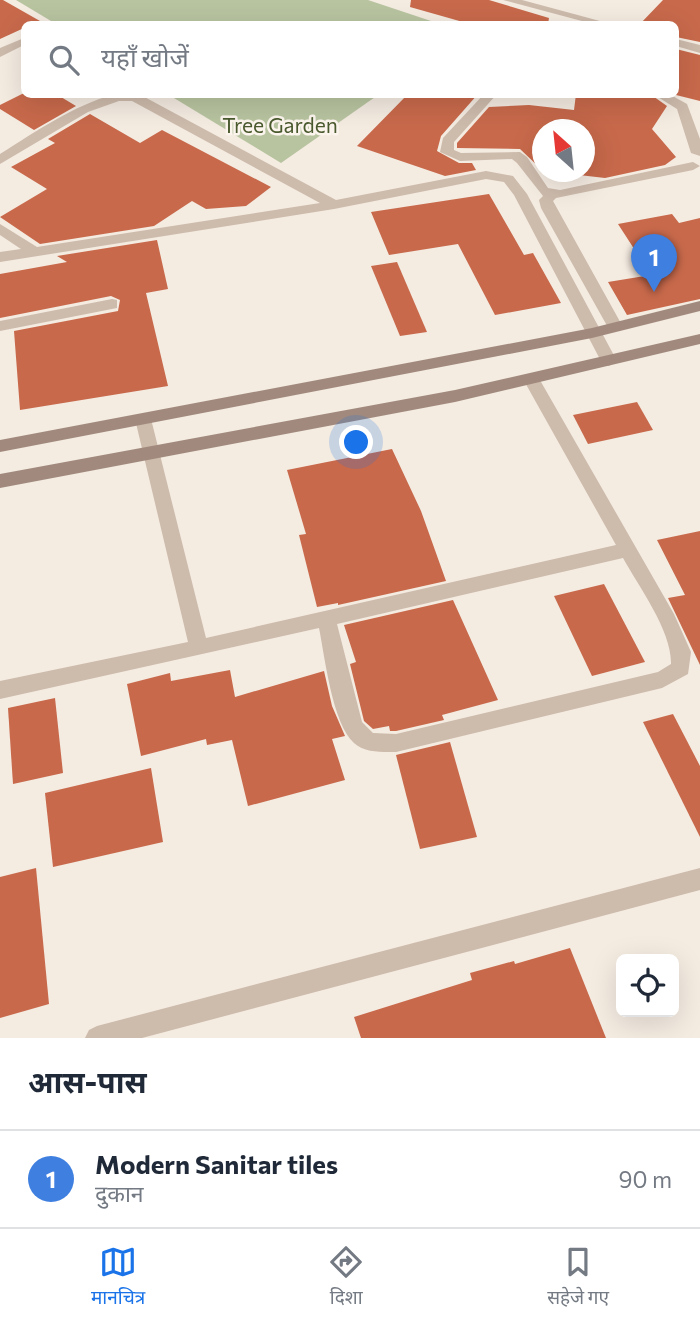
<!DOCTYPE html>
<html lang="hi">
<head>
<meta charset="utf-8">
<style>
	body { margin:0; font-family:Commissioner,"Noto Sans Devanagari",sans-serif; background:#f6f6f7; color:#1f2937 }
	.controls { position:absolute; right:21px; bottom:21px; display:grid; overflow:hidden; border-radius:10px; box-shadow:0 7px 28px #0002 }
	.controls button { width:63px; height:63px; display:grid; place-items:center; padding:0; border:0; border-bottom:2px solid #e0e1e3; background:#fff; color:#1f2937; font:35px sans-serif }
	.compass { position:absolute; left:532px; top:119px; width:63px; height:63px; border-radius:50%; background:#fff; box-shadow:0 7px 28px #0002; rotate:333deg }
	.you { position:absolute; left:357px; top:443px; width:24px; height:24px; margin:-18px; border:5px solid #fff; border-radius:50%; background:#1a73e8; box-shadow:0 0 0 10px #1a73e833 }
	.badge { display:grid; place-items:center; width:46px; height:46px; border-radius:50%; background:#1a73e8; color:#fff; font-size:23px; font-weight:700 }
	.pin { position:absolute; translate:-50% -58px; filter:drop-shadow(0 2px 4px #0008) }
	.pin::after { content:''; position:absolute; top:37px; width:24px; height:21px; background:inherit; clip-path:polygon(0 0,100% 0,50% 100%) }
	.list { margin:0; padding:0; list-style:none }
	h2 { display:flex; justify-content:space-between; align-items:center; height:91px; margin:0; padding:0 28px; font-size:30px }
	h2 small { font-size:23px; font-weight:400; color:#747a83 }
	.list li { display:grid; grid-template-columns:46px 1fr auto; gap:21px; align-items:center; box-sizing:border-box; height:98px; padding:0 28px; border-top:2px solid #e0e1e3 }
	.list b { display:block; font-size:26px; white-space:nowrap }
	.list p { margin:0; font-size:23px; white-space:nowrap; color:#747a83 }
	.list em { font-size:23px; font-style:normal; color:#747a83 }
	.icon { flex:none; width:38px; height:38px; fill:none; stroke:currentColor; stroke-width:2; stroke-linecap:round; stroke-linejoin:round }
	.map { position:relative; flex:none; width:700px; height:1038px; overflow:hidden }
	.search { position:absolute; background:#fff; box-shadow:0 7px 28px #0002; left:21px; right:21px; top:21px; height:77px; display:flex; align-items:center; gap:18px; box-sizing:border-box; padding:0 24px; border-radius:10px; color:#747a83; font-size:26px }
	.sheet { height:189px; background:#fff }
	nav { display:flex; justify-content:space-around; align-items:center; box-sizing:border-box; height:98px; border-top:2px solid #e0e1e3; background:#fff; font-size:19px; color:#747a83 }
	nav a { display:grid; justify-items:center; gap:4px }
	nav .on { color:#1a73e8 }
	.map>svg:first-child { display:block }
</style>
</head>
<body>
<div class="map">
<svg width="700" height="1038" viewBox="0 0 700 1038">
	<rect width="100%" height="100%" fill="#f4ebe1"/>
	<g fill="#b8c4a0">
		<polygon points="16,0 368,0 440,24 56,24"/>
		<polygon points="169,95 169,94 378,95 281,163"/>
	</g>
	<g fill="#c8694b">
		<polygon points="0,0 3,0 40,21 24,24 24,28 0,39"/>
		<polygon points="411,0 489,0 549,18 548,24 470,24 410,7"/>
		<polygon points="663,0 700,0 700,42 676,37 676,24 640,24"/>
		<polygon points="676,49 700,55 700,101 676,95"/>
		<polygon points="22,94 56,94 76,106 34,130 0,109 0,105"/>
		<polygon points="408,94 478,94 441,136 437,151 459,163 472,163 476,170 445,176 357,146"/>
		<polygon points="576,94 650,94 667,106 652,129 676,157 665,165 605,178 553,172 584,172 584,130 542,130 542,170 520,149 457,148 457,143 489,107 529,105 574,110"/>
		<polygon points="90,114 140,143 162,130 271,187 246,206 206,209 192,201 154,226 40,244 0,217 47,189 11,167 55,143 48,139"/>
		<polygon points="489,194 524,255 533,253 561,303 495,315 458,244 389,255 371,212"/>
		<polygon points="672,214 679,223 700,218 700,299 627,315 608,282 651,275 618,224"/>
		<polygon points="157,240 168,289 146,293 168,386 20,410 14,331 118,311 120,300 111,296 0,318 0,274 67,262 57,256"/>
		<polygon points="397,262 427,332 400,336 371,266"/>
		<polygon points="637,402 653,430 588,444 573,415"/>
		<polygon points="392,449 421,511 446,581 338,605 338,603 317,607 299,535 306,534 287,470"/>
		<polygon points="700,531 700,665 668,598 685,595 657,540"/>
		<polygon points="604,584 645,662 592,676 554,596"/>
		<polygon points="453,600 498,700 442,715 444,720 396,731 390,731 389,726 373,729 364,721 350,664 356,662 344,625"/>
		<polygon points="230,670 235,697 324,671 332,706 345,736 332,739 345,780 248,806 232,740 207,745 206,739 141,756 127,684 170,673 171,681"/>
		<polygon points="55,698 63,773 13,784 8,708"/>
		<polygon points="673,714 700,766 700,837 643,722"/>
		<polygon points="450,742 477,837 420,849 396,755"/>
		<polygon points="151,768 163,842 53,867 45,793"/>
		<polygon points="36,868 49,1004 0,1018 0,877"/>
		<polygon points="570,948 606,1038 361,1038 354,1017 472,980 470,973 514,961 515,964"/>
	</g>
	<g fill="none" stroke-linecap="round" stroke-linejoin="round">
		<g fill="#cdbbac" fill-rule="evenodd">
			<polygon points="484,94 497,94 454,142 454,150 461,153 520,152 527,157 548,188 560,190 693,162 700,166 693,170 556,198 553,201 623,327 620,331 610,331 541,208 539,200 543,196 517,163 512,159 460,161 440,152 443,138"/>
			<polygon points="653,94 669,94 687,104 700,139 700,156 691,153 677,109"/>
		</g>
		<g fill="#cdbbac" fill-rule="evenodd">
			<polygon points="503,0 522,0 611,24 593,24"/>
			<polygon points="24,38 24,45 0,57 0,48"/>
			<polygon points="676,39 700,45 700,53 676,46"/>
			<path d="M115 94H139L336 200 486 171 513 176 527 194 617 361 609 366 603 365 514 195 504 182 486 179 334 209 0 262V252L21 249 0 235V224L37 247 320 203 132 101H119L88 112 0 164V154C37 131 72 106 115 94Z"/>
			<polygon points="112,299 117,300 117,308 0,331 0,321"/>
			<path d="M531 373 537 375 674 614 691 652 688 674 662 688 396 752C382 752 365 753 354 743 332 723 325 657 319 628L0 699V681L188 642 135 419 143 413 151 419 206 638 616 545 523 379ZM623 558C639 587 672 631 671 664L658 672 396 734 373 733 362 722 337 624Z"/>
			<polygon points="700,868 700,890 142,1038 85,1038 89,1030 97,1026"/>
		</g>
		<g fill="#a18a7d" fill-rule="evenodd">
			<polygon points="700,301 700,311 592,338 0,452 0,440 592,328"/>
			<polygon points="700,334 700,344 455,402 0,488 0,474 455,390"/>
		</g>
	</g>
	<g text-anchor="middle" stroke-width="5" stroke-linejoin="round" paint-order="stroke">
		<g font-size="21" fill="#4a5a2e" stroke="#fbf5ee">
			<text x="280" y="133">Tree Garden</text>
		</g>
	</g>
</svg>
<div class="controls">
<button><svg class="icon" aria-label="locate" viewBox="0 0 24 24"><circle cx="12" cy="12" r="6"/><path d="M12 2v4M12 18v4M2 12h4M18 12h4"/></svg></button>
</div>
<svg class="compass" viewBox="-18 -18 36 36"><path d="M0-13l5 13h-10z" fill="#e53935"/><path d="M0 13l5-13h-10z" fill="#747a83"/></svg>
<div class="you"></div>
<div class="pin badge" style="left:654px;top:292px;background:#3f7fe0">1</div>
<div class="search"><svg class="icon" aria-label="search" viewBox="0 0 24 24"><circle cx="10" cy="10" r="6"/><path d="M15 15l6 6"/></svg>यहाँ खोजें</div>
</div>
<section class="sheet">
<h2>आस-पास<small></small></h2>
<ul class="list">
<li><span class="badge" style="background:#3f7fe0">1</span><div><b>Modern Sanitar tiles</b><p>दुकान</p></div><em>90 m</em></li>
</ul>
</section>
<nav>
<a class="on"><svg class="icon" aria-label="map" viewBox="0 0 24 24"><path d="M3 6l6-2 6 2 6-2v14l-6 2-6-2-6 2zM9 4v14M15 6v14"/></svg>मानचित्र</a>
<a><svg class="icon" aria-label="directions" viewBox="0 0 24 24"><path d="M12 3l9 9-9 9-9-9zM9 14v-3h6M13 9l2 2-2 2"/></svg>दिशा</a>
<a><svg class="icon" aria-label="saved" viewBox="0 0 24 24"><path d="M7 4h10v16l-5-4-5 4z"/></svg>सहेजे गए</a>
</nav>
</body>
</html>
